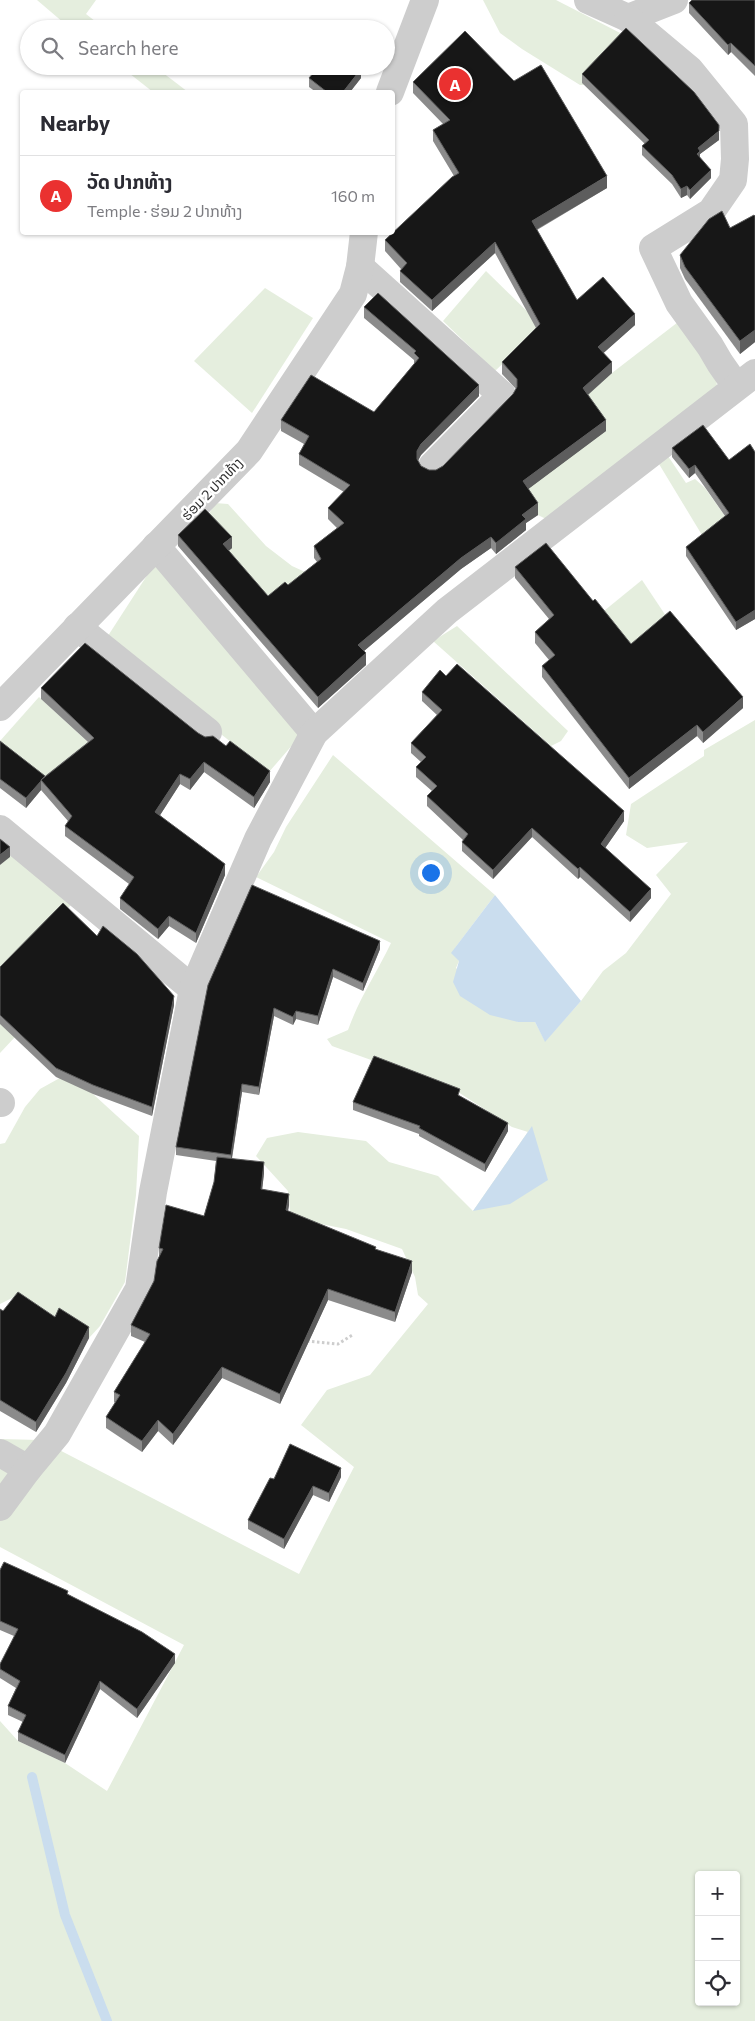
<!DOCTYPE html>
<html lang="en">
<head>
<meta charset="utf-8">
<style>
	body { margin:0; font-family:Commissioner,"Noto Sans Lao",sans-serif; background:#f7f7f7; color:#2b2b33 }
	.controls { position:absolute; right:15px; bottom:15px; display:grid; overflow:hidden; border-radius:5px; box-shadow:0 1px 4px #0004 }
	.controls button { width:45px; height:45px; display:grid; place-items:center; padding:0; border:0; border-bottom:1px solid #e1e1e2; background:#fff; color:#2b2b33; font:25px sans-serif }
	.you { position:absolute; left:430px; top:872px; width:18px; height:18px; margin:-12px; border:4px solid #fff; border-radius:50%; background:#1a73e8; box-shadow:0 0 0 8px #1a73e833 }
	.badge { display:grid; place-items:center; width:32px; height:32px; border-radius:50%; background:#ea3130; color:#fff; font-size:16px; font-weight:700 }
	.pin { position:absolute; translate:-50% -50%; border:2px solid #fff; box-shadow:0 1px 5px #0006 }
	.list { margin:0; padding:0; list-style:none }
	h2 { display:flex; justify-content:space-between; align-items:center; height:65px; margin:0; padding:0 20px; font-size:21px }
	h2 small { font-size:16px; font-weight:400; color:#7c7c81 }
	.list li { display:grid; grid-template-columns:32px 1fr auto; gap:15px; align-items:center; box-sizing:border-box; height:80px; padding:0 20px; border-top:1px solid #e1e1e2 }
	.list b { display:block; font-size:19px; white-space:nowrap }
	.list p { margin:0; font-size:16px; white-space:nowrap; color:#7c7c81 }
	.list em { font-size:16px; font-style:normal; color:#7c7c81 }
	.icon { flex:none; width:28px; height:28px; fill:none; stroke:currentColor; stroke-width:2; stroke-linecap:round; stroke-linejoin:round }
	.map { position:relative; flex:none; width:755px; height:2021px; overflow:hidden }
	.search { position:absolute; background:#fff; box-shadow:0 1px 4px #0004; left:20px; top:20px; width:375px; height:55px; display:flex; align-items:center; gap:12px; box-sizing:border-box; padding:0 18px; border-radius:28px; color:#7c7c81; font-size:19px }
	.panel { position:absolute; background:#fff; box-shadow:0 1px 4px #0004; left:20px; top:90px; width:375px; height:145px; border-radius:5px }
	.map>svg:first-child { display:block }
</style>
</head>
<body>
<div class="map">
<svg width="755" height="2021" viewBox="0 0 755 2021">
	<rect width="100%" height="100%" fill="#fff"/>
	<g fill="#e5eede" fill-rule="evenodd">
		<polygon points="37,0 96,0 86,14 105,29 71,29"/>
		<polygon points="483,0 556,0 626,36 601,84 580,85 522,49 500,33"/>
		<polygon points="120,66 154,66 188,92 153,92"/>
		<polygon points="486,271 542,326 495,371 443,321"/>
		<polygon points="265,288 313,318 252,413 194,361"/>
		<polygon points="682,319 716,375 717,387 546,519 538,515 511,476 558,466 606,431 587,395 612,373"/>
		<polygon points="668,456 686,483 695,479 705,488 727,519 705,540 659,464"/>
		<polygon points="215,503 228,504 266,546 292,566 314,576 268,607 223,556 231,548 205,521"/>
		<polygon points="157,560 301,735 269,772 104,642"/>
		<polygon points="642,580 670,622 631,655 599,615"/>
		<polygon points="457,626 568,731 561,741 551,746 433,641"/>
		<polygon points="39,697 91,745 41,790 0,741"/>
		<path d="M755 720V2021H0V1721L18 1741 65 1763 107 1791 184 1645 0 1547V1439L40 1440 299 1574 354 1467 301 1425 327 1390 370 1375 428 1304 418 1295 415 1277 402 1249 346 1229 291 1218 288 1191 256 1156 267 1138 298 1132 366 1141 389 1162 438 1176 473 1211 532 1126 528 1132 512 1127 455 1090 332 1046 327 1039 348 1030C359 999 377 972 391 943L256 877 274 852 286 827 333 755 495 895 455 948 459 961 456 968 518 1022H535L545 1041 581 1001 603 971 626 953 671 894 656 875 688 842 647 848 626 835 631 804 704 756V750ZM699 1875H736V2002H699Z"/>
		<polygon points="13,854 71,905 0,975 0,865"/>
		<polygon points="0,1023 15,1037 0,1053"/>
		<polygon points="76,1069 82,1088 93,1094 139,1136 136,1195 125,1282 100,1326 89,1338 20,1294 0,1304 0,1144 5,1143 25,1107 40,1089"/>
	</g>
	<g fill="#caddee">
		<polygon points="495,895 581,1001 545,1042 535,1022 518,1022 490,1015 460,996 453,982 459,961 451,953"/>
		<polygon points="532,1126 548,1180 510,1204 473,1211"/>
	</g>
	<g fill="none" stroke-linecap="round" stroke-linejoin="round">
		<polyline stroke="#caddee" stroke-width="10" points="32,1777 65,1915 107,2021"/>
		<polyline stroke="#cdcdcd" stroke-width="3" stroke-dasharray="2.5 2.5" stroke-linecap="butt" points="307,1341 338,1344 354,1334"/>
		<g stroke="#cdcdcd" stroke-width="28">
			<polyline points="588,0 628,18 674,0"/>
			<polyline points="628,18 690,70 734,124 735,159 733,180 711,212 653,248 679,303 710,346 720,363 736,386"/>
			<polyline points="390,92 425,0"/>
			<polyline points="360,267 502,395 432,466"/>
			<polyline points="156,546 314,733"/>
			<polyline points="77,627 208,732"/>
			<polyline points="0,707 249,451 353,294 360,267 364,232"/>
			<polyline points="0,829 193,989"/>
			<polyline points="0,1102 1,1103"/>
			<polyline points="0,1453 28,1469"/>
			<polyline points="0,1507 28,1469 57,1434 139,1289 153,1192 193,989 258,839 314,733 447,611 755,373"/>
		</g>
	</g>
	<g fill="#8b8b8b">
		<polygon points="755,0 755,76 731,52 728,55 689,13 689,3"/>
		<polygon points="582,74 719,140 700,154 700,158 711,178 690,199 687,195 681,198 672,184 642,155 642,146 645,144 582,83"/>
		<polygon points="309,78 361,78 350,92 316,92 309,87"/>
		<polygon points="413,82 607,188 537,230 577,300 635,325 603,353 612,373 588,395 606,431 528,489 538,515 526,523 526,530 496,554 491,548 461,569 364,651 366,665 318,708 178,546 178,535 232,548 228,551 268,596 288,585 317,562 314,558 314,546 337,528 328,519 328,508 344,492 299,465 299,454 304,444 281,431 281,420 374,412 414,364 414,360 364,318 364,307 479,396 421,455 418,460 421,466 429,470 436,470 443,466 513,394 516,389 502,374 502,362 536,328 495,253 432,311 400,282 400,271 401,269 385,251 385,240 454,176 433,141 433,130 443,124 413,93"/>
		<polygon points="755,216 755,342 740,354 685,279 680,268 680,255 730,228"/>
		<polygon points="672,448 729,460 755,452 755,619 736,630 686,556 686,547 725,516 695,473 689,478 672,457"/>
		<polygon points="515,567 593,601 631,644 743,708 703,743 697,736 629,789 542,677 542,666 549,660 535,643 535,632 549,619 515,578"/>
		<polygon points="446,676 624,821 605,848 651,898 630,922 580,877 578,879 532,837 493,879 462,851 462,842 463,840 427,806 427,796 432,791 416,777 416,767 421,762 411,753 411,743 437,715 422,701 422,692"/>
		<polygon points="41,688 198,733 270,782 254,808 204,772 190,790 180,784 160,815 225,875 196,943 169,926 158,939 120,909 120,898 129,884 65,836 65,826 68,821 41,790 26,808 0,788 0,741 45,776 88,742 41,699"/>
		<polygon points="97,936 174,1005 152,1116 93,1094 56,1077 0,1024 0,967"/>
		<polygon points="380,949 363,991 333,977 318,1025 296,1019 293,1025 274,1016 259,1095 242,1092 232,1159 264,1173 262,1189 289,1205 288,1211 376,1249 412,1272 395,1322 328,1300 280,1404 222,1378 173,1445 158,1431 142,1452 106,1428 106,1417 115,1403 114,1402 114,1392 145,1342 131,1336 131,1325 154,1281 159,1257 159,1248 204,1216 214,1182 216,1161 176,1155 176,1147 208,985"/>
		<polygon points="460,1096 508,1131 485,1172 419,1136 419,1134 353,1110 353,1102"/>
		<polygon points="0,1309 3,1311 55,1317 89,1338 66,1383 36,1432 0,1411"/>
		<polygon points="341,1477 329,1502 313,1495 284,1549 248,1529 248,1520 274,1479"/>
		<polygon points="0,1570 68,1594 175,1663 137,1718 100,1689 65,1763 18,1741 18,1732 23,1722 8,1715 8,1706 16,1688 0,1678 0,1669 14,1636 0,1630"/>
	</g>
	<g fill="#5d5d5d">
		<polygon points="731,43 731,52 728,55 728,45"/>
		<polygon points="361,69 361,78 350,92 343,92"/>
		<polygon points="719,131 719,140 700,154 700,159 697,162 698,148"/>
		<polygon points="711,170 711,178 690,199 690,190"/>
		<polygon points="607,176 607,188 532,232 532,221"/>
		<polygon points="687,186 687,195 681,198 681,189"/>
		<polygon points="495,242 495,253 432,311 432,300"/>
		<polygon points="635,314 635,325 598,358 598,347"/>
		<polygon points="755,330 755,342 740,354 740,341"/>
		<polygon points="612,362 612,373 583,399 583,388"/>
		<polygon points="479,385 479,396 421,455 417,463 417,451 421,444"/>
		<polygon points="606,420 606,431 523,493 523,481"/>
		<polygon points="695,465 695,473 689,478 689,469"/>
		<polygon points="538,503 538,515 526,523 526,530 496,554 496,543 522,515"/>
		<polygon points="232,537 232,548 223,556 223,544"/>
		<polygon points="491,537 491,548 461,569 358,656 358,645 461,558"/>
		<polygon points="755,610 755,619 736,630 736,622"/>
		<polygon points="366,653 366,665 318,708 318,697"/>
		<polygon points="743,697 743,708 703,743 703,732"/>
		<polygon points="697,725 697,736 629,789 629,778"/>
		<polygon points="204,762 204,772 190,790 190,779"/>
		<polygon points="270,771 270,782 254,808 254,797"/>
		<polygon points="180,774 180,784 155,823 155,812"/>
		<polygon points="41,781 41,790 26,808 26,798"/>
		<polygon points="624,811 624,821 601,854 601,844"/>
		<polygon points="532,828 532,837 493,879 493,870"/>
		<polygon points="10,847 10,857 0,865 0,855"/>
		<polygon points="225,864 225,875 196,943 196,933"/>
		<polygon points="580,867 580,877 578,879 578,869"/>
		<polygon points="651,889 651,898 630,922 630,912"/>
		<polygon points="169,916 169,926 158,939 158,929"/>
		<polygon points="380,941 380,949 363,991 363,983"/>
		<polygon points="333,969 333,977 318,1025 318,1016"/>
		<polygon points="174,996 174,1005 152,1116 152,1107"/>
		<polygon points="274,1008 274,1016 259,1095 259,1087"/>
		<polygon points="296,1011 296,1019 293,1025 293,1017"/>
		<polygon points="242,1084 242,1092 231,1163 231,1155"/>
		<polygon points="508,1123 508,1131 485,1172 485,1164"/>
		<polygon points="264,1162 264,1173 261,1200 261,1189"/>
		<polygon points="289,1194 289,1205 286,1221 286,1210"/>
		<polygon points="412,1261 412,1272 395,1322 395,1312"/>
		<polygon points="328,1289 328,1300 280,1404 280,1394"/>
		<polygon points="89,1327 89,1338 66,1383 36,1432 36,1422"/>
		<polygon points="222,1367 222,1378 173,1445 173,1434"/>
		<polygon points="158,1420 158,1431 142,1452 142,1441"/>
		<polygon points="341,1468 341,1477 329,1502 329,1493"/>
		<polygon points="313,1486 313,1495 284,1549 284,1539"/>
		<polygon points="175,1654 175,1663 137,1718 137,1709"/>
		<polygon points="100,1681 100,1689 65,1763 65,1755"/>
	</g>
	<g fill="#171717" stroke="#5d5d5d">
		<polygon points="692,0 755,0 755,66 731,43 728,45 689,3"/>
		<polygon points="626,28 694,92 719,125 719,131 698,148 700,151 697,154 711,170 690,190 687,186 681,189 672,175 642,146 649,140 582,74"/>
		<polygon points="465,31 514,81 541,65 607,176 532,221 577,300 603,277 635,314 598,347 612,362 583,388 606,420 523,481 538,503 522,515 526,519 496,543 491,537 461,558 358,645 366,653 318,697 178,535 205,509 232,537 223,544 268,596 285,582 288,585 321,559 314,546 344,523 328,508 350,485 299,454 309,436 281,420 311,375 374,412 419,358 414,353 416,351 364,307 378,293 479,385 421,444 417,451 417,459 421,466 429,470 436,470 443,466 513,394 517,387 517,379 502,362 540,324 495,242 432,300 400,271 407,263 385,240 452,177 459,173 433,130 450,120 413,82"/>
		<polygon points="319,66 357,66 361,69 343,92 327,92 309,78"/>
		<polygon points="722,211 730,228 754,215 755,216 755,330 740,341 685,267 680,255 709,219"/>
		<polygon points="703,425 729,460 750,444 755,452 755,610 736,622 686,547 729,513 695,465 689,469 672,448"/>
		<polygon points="546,543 593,601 595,599 631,644 670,611 743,697 703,732 697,725 629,778 542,666 555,655 535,632 554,615 515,567"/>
		<polygon points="85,643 198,733 205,737 213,736 226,746 230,741 270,771 254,797 204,762 190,779 180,774 155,812 225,864 196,933 169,916 158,929 120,898 134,877 65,826 72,816 41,780 94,738 41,688"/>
		<polygon points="457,664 624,811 601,844 651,889 630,912 580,867 578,869 532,828 493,870 462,842 468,834 427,796 437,786 416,767 426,757 411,743 442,710 422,692 440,670 446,676"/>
		<polygon points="0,741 45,776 41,780 41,781 26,798 0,779"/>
		<polygon points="0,839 10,847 0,855"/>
		<polygon points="252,885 380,941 363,983 333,969 318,1016 296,1011 293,1017 274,1008 259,1087 242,1084 231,1155 176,1147 208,985"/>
		<polygon points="63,903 97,936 103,926 137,954 174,996 152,1107 93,1085 56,1068 0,1015 0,967"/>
		<polygon points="374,1056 460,1089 458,1095 508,1123 485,1164 419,1128 420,1126 353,1102"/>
		<polygon points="217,1157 264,1162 261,1189 289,1194 286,1210 376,1247 375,1249 412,1261 395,1312 328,1289 280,1394 222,1367 173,1434 158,1420 142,1441 106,1417 120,1395 114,1392 150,1334 131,1325 154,1281 157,1261 163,1249 159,1248 166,1205 204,1216 214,1182"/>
		<polygon points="18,1292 55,1317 59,1308 89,1327 66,1373 36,1422 0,1400 0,1309 3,1311"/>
		<polygon points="290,1444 341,1468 329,1493 313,1486 284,1539 248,1520 270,1478 274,1479"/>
		<polygon points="4,1562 68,1591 67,1594 142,1632 175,1654 137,1709 100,1681 65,1755 18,1732 26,1715 8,1706 20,1681 0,1669 0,1664 18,1629 0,1621 0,1570"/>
	</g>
	<g text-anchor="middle" stroke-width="5" stroke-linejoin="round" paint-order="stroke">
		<g font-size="14" fill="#303030" stroke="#fff">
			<text transform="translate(212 489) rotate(-46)" y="5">ຮ່ອມ 2 ປາກທ້າງ</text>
		</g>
	</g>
</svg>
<div class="controls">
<button>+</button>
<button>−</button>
<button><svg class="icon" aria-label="locate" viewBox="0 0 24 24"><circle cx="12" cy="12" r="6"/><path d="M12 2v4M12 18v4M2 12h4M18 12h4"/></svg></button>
</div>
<div class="you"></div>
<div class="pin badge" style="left:455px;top:84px">A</div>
<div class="search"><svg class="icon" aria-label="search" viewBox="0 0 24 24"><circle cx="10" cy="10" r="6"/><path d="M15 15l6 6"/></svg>Search here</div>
<section class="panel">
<h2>Nearby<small></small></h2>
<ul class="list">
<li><span class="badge">A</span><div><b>ວັດ ປາກທ້າງ</b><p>Temple · ຮ່ອມ 2 ປາກທ້າງ</p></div><em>160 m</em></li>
</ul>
</section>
</div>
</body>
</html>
